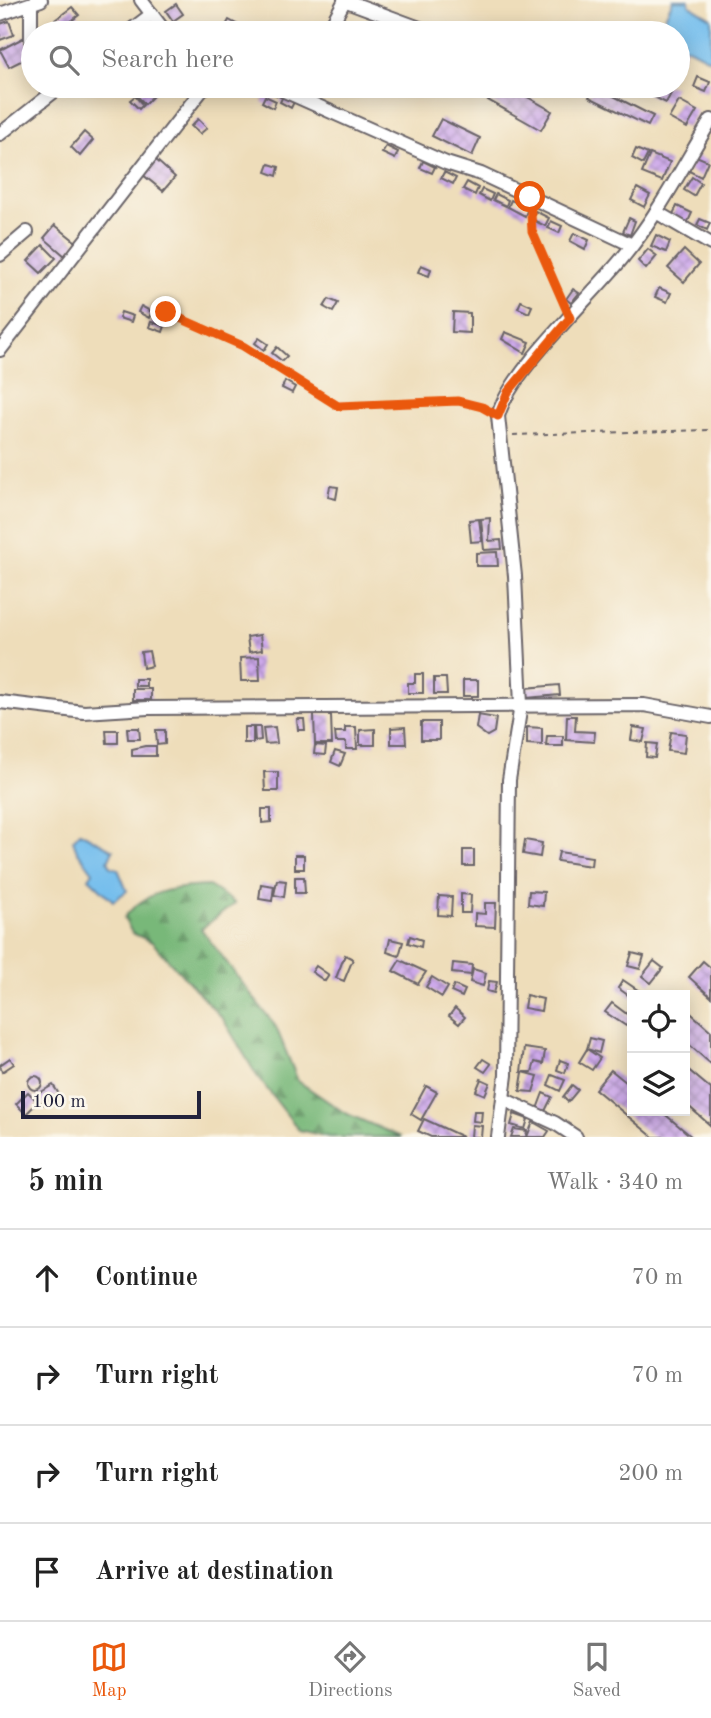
<!DOCTYPE html>
<html lang="en">
<head>
<meta charset="utf-8">
<style>
	body { margin:0; font-family:"Old Standard TT",serif; background:#f6f6f6; color:#222 }
	.controls { position:absolute; right:21px; bottom:21px; display:grid; overflow:hidden; border-radius:0px; box-shadow:0 4px 18px #0003 }
	.controls button { width:63px; height:63px; display:grid; place-items:center; padding:0; border:0; border-bottom:2px solid #e0e0e0; background:#fff; color:#222; font:35px sans-serif }
	.scale { position:absolute; left:21px; bottom:18px; width:180px; box-sizing:border-box; padding-left:7px; border:4px solid #22223b; border-top:0; font-size:19px; line-height:24px; white-space:nowrap; color:#22223b; -webkit-text-stroke:5px #fbf7ec; paint-order:stroke }
	.stop { position:absolute; width:21px; height:21px; margin:-16px; border:5px solid #ea580c; border-radius:50%; background:#fff }
	.stop.end { background:#ea580c; border-color:#fff; box-shadow:0 2px 7px #0008 }
	.list { margin:0; padding:0; list-style:none }
	h2 { display:flex; justify-content:space-between; align-items:center; height:91px; margin:0; padding:0 28px; font-size:30px }
	h2 small { font-size:23px; font-weight:400; color:#767676 }
	.list li { display:grid; grid-template-columns:46px 1fr auto; gap:21px; align-items:center; box-sizing:border-box; height:98px; padding:0 28px; border-top:2px solid #e0e0e0 }
	.list b { display:block; font-size:26px; white-space:nowrap }
	.list em { font-size:23px; font-style:normal; color:#767676 }
	.icon { flex:none; width:38px; height:38px; fill:none; stroke:currentColor; stroke-width:2; stroke-linecap:round; stroke-linejoin:round }
	.map { position:relative; flex:none; width:711px; height:1137px; overflow:hidden }
	.search { position:absolute; background:#fff; box-shadow:0 4px 18px #0003; left:21px; right:21px; top:21px; height:77px; display:flex; align-items:center; gap:18px; box-sizing:border-box; padding:0 24px; border-radius:38px; color:#767676; font-size:26px }
	.sheet { height:483px; background:#fff }
	nav { display:flex; justify-content:space-around; align-items:center; box-sizing:border-box; height:98px; border-top:2px solid #e0e0e0; background:#fff; font-size:19px; color:#767676 }
	nav a { display:grid; justify-items:center; gap:4px }
	nav .on { color:#ea580c }
	.map>svg:first-child { display:block }
</style>
</head>
<body>
<div class="map">
<svg width="711" height="1137" viewBox="0 0 711 1137">
	<defs>
		<pattern id="forest-firs" width="22" height="20" patternUnits="userSpaceOnUse" patternTransform="scale(1.75)"><rect width="22" height="20" fill="#78b879"/><path d="M5 1l3.5 6h-7zM16 11l3.5 6h-7z" fill="#629564"/></pattern>
		<pattern id="building-cross-hatch" width="8" height="8" patternUnits="userSpaceOnUse" patternTransform="scale(1.75)"><rect width="8" height="8" fill="#cda9ea"/><path d="M0 0l8 8M0 8l8-8" fill="none" stroke="#a689bf"/></pattern>
	</defs>
	<rect width="100%" height="100%" fill="#fbf7ec"/>
	<filter id="ink" filterUnits="userSpaceOnUse"><feTurbulence type="fractalNoise" baseFrequency=".0143" numOctaves="2"/><feDisplacementMap in="SourceGraphic" scale="14" xChannelSelector="R" yChannelSelector="G"/><feConvolveMatrix kernelMatrix="1 2 1 2 8 2 1 2 1" color-interpolation-filters="sRGB"/></filter>
	<filter id="wash" filterUnits="userSpaceOnUse"><feTurbulence type="fractalNoise" baseFrequency=".00686" numOctaves="4" result="noise"/><feDisplacementMap in="SourceGraphic" scale="28" xChannelSelector="R" yChannelSelector="G"/><feGaussianBlur stdDeviation="1.57" result="paint"/><feColorMatrix in="noise" values="0 0 0 0 0 0 0 0 0 0 0 0 0 0 0 0 0 1.4 0 .05"/><feComposite in="paint" operator="in"/></filter>
	<g filter="url(#wash)">
		<rect width="100%" height="100%" fill="#eeddba"/>
		<path fill="url(#forest-firs)" stroke="#4d6d5a" stroke-width="2" d="M209 886 235 903 201 929 276 1027 298 1081 345 1113 401 1137H329L299 1130 257 1076 223 1019 152 942 132 933 124 918C145 890 176 887 209 886Z"/>
		<g fill="#74beed" stroke="#4b7094" stroke-width="2">
			<polygon points="673,0 688,0 690,5 711,18 711,60 678,43 678,33 662,33 660,28"/>
			<polygon points="80,832 113,850 108,861 111,867 118,869 127,891 113,901 89,878 93,872 77,851 73,840"/>
		</g>
		<g id="blocks">
			<g fill="url(#building-cross-hatch)">
				<polygon points="176,4 183,14 173,21 166,11"/>
				<polygon points="72,7 79,15 62,28 55,20"/>
				<polygon points="229,20 238,25 234,33 224,29"/>
				<polygon points="9,21 14,35 0,40 0,24"/>
				<polygon points="25,37 33,55 9,67 0,50"/>
				<polygon points="678,45 686,48 681,60 678,58"/>
				<polygon points="698,77 710,82 706,92 694,87"/>
				<polygon points="496,86 508,86 552,111 541,130 488,100"/>
				<polygon points="594,86 653,116 648,126 589,97"/>
				<polygon points="637,86 675,86 666,103 636,88"/>
				<polygon points="146,87 154,95 145,104 137,96"/>
				<polygon points="135,96 143,105 139,109 130,100"/>
				<polygon points="265,96 276,101 273,108 262,102"/>
				<polygon points="283,96 294,102 291,108 280,102"/>
				<polygon points="679,101 697,111 687,128 669,118"/>
				<polygon points="198,119 207,128 200,134 191,126"/>
				<polygon points="441,119 480,138 472,156 432,136"/>
				<polygon points="84,132 93,140 80,156 71,147"/>
				<polygon points="386,146 398,152 395,159 382,153"/>
				<polygon points="636,149 648,154 643,164 632,158"/>
				<polygon points="650,154 670,162 662,181 642,173"/>
				<polygon points="696,156 708,161 701,177 689,171"/>
				<polygon points="155,159 175,177 163,191 142,174"/>
				<polygon points="423,161 435,167 432,173 420,168"/>
				<polygon points="269,164 279,167 277,176 266,172"/>
				<polygon points="444,172 456,178 453,184 441,178"/>
				<polygon points="692,177 701,183 694,196 684,190"/>
				<polygon points="467,182 478,188 475,195 463,189"/>
				<polygon points="637,188 650,195 644,207 631,200"/>
				<polygon points="482,189 493,194 490,201 479,195"/>
				<polygon points="496,194 508,200 506,206 493,200"/>
				<polygon points="511,200 528,208 525,216 508,207"/>
				<polygon points="677,206 692,213 686,226 671,218"/>
				<polygon points="535,211 549,218 545,226 531,219"/>
				<polygon points="629,218 635,221 630,235 623,232"/>
				<polygon points="700,219 710,223 707,230 697,225"/>
				<polygon points="551,221 562,226 559,233 548,228"/>
				<polygon points="55,225 76,242 65,256 44,238"/>
				<polygon points="574,233 589,240 585,249 570,241"/>
				<polygon points="656,235 670,242 666,252 651,246"/>
				<polygon points="43,245 56,258 41,273 28,261"/>
				<polygon points="648,249 657,256 646,269 638,261"/>
				<polygon points="684,250 699,264 684,282 668,268"/>
				<polygon points="421,265 431,269 429,276 418,272"/>
				<polygon points="659,288 671,293 667,302 655,297"/>
				<polygon points="573,289 579,293 571,303 566,299"/>
				<polygon points="329,299 338,303 333,312 324,307"/>
				<polygon points="521,301 532,306 529,313 518,308"/>
				<polygon points="141,306 152,312 149,318 138,312"/>
				<polygon points="121,312 133,316 131,322 119,318"/>
				<polygon points="453,312 470,313 470,333 452,332"/>
				<polygon points="151,322 165,326 163,332 149,327"/>
				<polygon points="505,332 530,342 525,353 502,339"/>
				<polygon points="259,338 268,344 264,350 255,343"/>
				<polygon points="277,347 287,356 282,361 272,353"/>
				<polygon points="285,381 295,387 292,393 282,388"/>
				<polygon points="330,486 338,487 336,499 328,497"/>
				<polygon points="490,518 489,541 501,540 502,549 484,550 481,519"/>
				<polygon points="479,519 482,541 471,542 469,520"/>
				<polygon points="497,552 498,566 476,566 476,553"/>
				<polygon points="260,635 262,650 249,652 247,637"/>
				<polygon points="149,651 152,666 143,668 141,652"/>
				<polygon points="259,657 260,681 241,681 240,658"/>
				<polygon points="415,674 423,674 423,693 408,693 408,683 415,683"/>
				<polygon points="434,678 446,678 447,694 434,694"/>
				<rect x="135" y="679" width="11" height="7"/>
				<rect x="463" y="680" width="15" height="16"/>
				<polygon points="559,685 560,695 526,698 525,688"/>
				<rect x="133" y="689" width="18" height="11"/>
				<polygon points="314,715 331,715 332,744 315,744"/>
				<polygon points="478,715 496,718 494,732 487,736 476,728"/>
				<polygon points="567,716 576,716 575,731 595,732 594,742 566,740"/>
				<polygon points="297,719 304,719 305,730 298,730"/>
				<rect x="421" y="722" width="18" height="18"/>
				<rect x="244" y="727" width="9" height="16"/>
				<polygon points="254,727 260,727 261,740 255,741"/>
				<polygon points="275,727 277,743 265,744 263,728"/>
				<polygon points="345,727 356,727 357,749 346,749 346,742 336,742 335,732 345,732"/>
				<polygon points="405,727 406,744 391,744 391,728"/>
				<polygon points="527,727 542,728 542,745 527,744"/>
				<polygon points="633,727 646,729 643,742 631,740"/>
				<polygon points="127,728 139,728 140,739 128,739"/>
				<polygon points="375,729 375,745 360,745 360,730"/>
				<polygon points="106,730 118,730 118,743 107,743"/>
				<polygon points="156,730 165,730 165,744 157,745"/>
				<polygon points="671,732 686,734 684,753 668,751"/>
				<polygon points="547,736 563,736 563,746 546,746"/>
				<polygon points="647,743 657,744 655,758 646,757"/>
				<polygon points="315,745 326,746 325,755 314,754"/>
				<polygon points="145,746 156,746 156,756 132,756 132,749"/>
				<polygon points="335,751 345,754 340,766 331,762"/>
				<polygon points="264,772 278,772 278,791 265,791"/>
				<polygon points="262,809 271,809 271,822 262,823"/>
				<polygon points="525,840 542,843 540,857 523,854"/>
				<rect x="463" y="850" width="11" height="16"/>
				<polygon points="559,852 592,857 591,866 557,861"/>
				<rect x="295" y="855" width="9" height="14"/>
				<polygon points="295,877 304,877 305,893 295,893"/>
				<polygon points="277,880 286,881 284,897 274,895"/>
				<polygon points="261,884 274,886 272,901 259,899"/>
				<polygon points="529,891 544,892 543,906 528,904"/>
				<polygon points="461,894 471,895 470,913 461,913"/>
				<polygon points="439,896 452,897 451,916 438,915"/>
				<polygon points="485,903 496,903 495,927 475,926 475,913 485,914"/>
				<polygon points="410,936 422,940 421,947 408,943"/>
				<polygon points="390,939 403,942 399,956 387,952"/>
				<polygon points="632,953 644,956 640,969 628,966"/>
				<polygon points="345,955 353,959 344,981 336,978"/>
				<polygon points="400,960 426,972 418,984 393,971"/>
				<polygon points="654,961 663,968 651,983 642,976"/>
				<polygon points="703,961 711,968 711,997 689,977"/>
				<polygon points="453,963 472,965 471,975 452,973"/>
				<polygon points="316,966 329,975 325,981 312,972"/>
				<polygon points="473,969 486,973 483,986 470,982"/>
				<polygon points="432,977 448,987 442,997 426,987"/>
				<polygon points="623,980 639,991 632,998 618,988"/>
				<polygon points="489,981 497,982 494,993 487,991"/>
				<polygon points="454,985 465,990 462,997 451,992"/>
				<polygon points="526,995 543,999 541,1011 524,1008"/>
				<polygon points="612,1003 632,1018 626,1026 605,1012"/>
				<polygon points="455,1008 465,1017 459,1024 449,1016"/>
				<polygon points="685,1008 711,1031 711,1064 685,1041"/>
				<polygon points="590,1038 602,1041 599,1053 587,1049"/>
				<polygon points="524,1048 545,1051 543,1064 535,1062 532,1072 521,1072"/>
				<polygon points="587,1049 600,1058 592,1070 579,1062"/>
				<polygon points="10,1058 14,1064 2,1072 0,1065"/>
				<polygon points="483,1059 491,1064 485,1072 477,1067"/>
				<polygon points="560,1060 568,1063 565,1073 557,1070"/>
				<polygon points="685,1067 711,1089 711,1126 685,1103"/>
				<polygon points="611,1070 632,1087 632,1111 661,1111 692,1137 653,1137 595,1089"/>
				<polygon points="523,1072 538,1076 533,1092 520,1091"/>
				<polygon points="552,1075 565,1080 560,1091 548,1085"/>
				<circle cx="35" cy="1083" r="7"/>
				<polygon points="481,1079 490,1083 485,1095 476,1091"/>
				<polygon points="53,1085 59,1094 42,1105 36,1095"/>
				<polygon points="572,1085 578,1090 568,1102 563,1097"/>
				<polygon points="426,1086 437,1092 421,1120 411,1114"/>
				<polygon points="28,1092 38,1102 26,1114 16,1104"/>
				<polygon points="543,1093 552,1097 545,1111 537,1109"/>
				<polygon points="474,1111 482,1111 481,1122 473,1121"/>
				<polygon points="514,1114 528,1119 525,1129 511,1125"/>
				<polygon points="424,1119 463,1137 431,1137 418,1131"/>
				<polygon points="533,1122 549,1131 545,1137 527,1137"/>
				<polygon points="472,1125 482,1126 481,1137 471,1137"/>
				<polygon points="514,1129 527,1131 526,1137 511,1137"/>
			</g>
		</g>
	</g>
	<g filter="url(#ink)">
		<use href="#blocks" fill-opacity="0" stroke="#696367" stroke-width="2"/>
		<g fill="none" stroke-linecap="round" stroke-linejoin="round">
			<g stroke="#696367" stroke-width="16">
				<g id="minor">
					<polyline points="141,0 166,33"/>
					<polyline points="344,0 433,33"/>
					<polyline points="31,5 31,40"/>
					<polyline points="0,14 41,0"/>
					<polyline points="127,33 152,14"/>
					<polyline points="327,33 345,0"/>
					<polyline points="273,86 446,163 481,174 632,245"/>
					<polyline points="0,134 61,86"/>
					<polyline points="656,212 711,244"/>
					<polyline points="0,255 27,232"/>
					<polyline points="0,350 205,86"/>
					<polyline points="0,702 84,712 148,708 644,705 711,717"/>
					<polyline points="503,1099 555,1123 576,1137"/>
					<path d="M498 1137 506 1075 509 780 521 705 515 576 498 416C511 369 591 298 624 256 658 215 683 166 711 120"/>
				</g>
			</g>
			<g stroke="#696367" stroke-width="2" stroke-dasharray="5 5" stroke-linecap="butt">
				<polyline points="530,212 532,231 564,304"/>
				<polyline points="166,312 243,346 339,406 459,401 486,409"/>
				<polyline points="513,435 711,430"/>
			</g>
			<use href="#minor" stroke="#fff" stroke-width="12"/>
		</g>
	</g>
	<g fill="none" stroke-linecap="round" stroke-linejoin="round" filter="url(#ink)">
		<polyline stroke="#ea580c" stroke-width="9" points="166,312 243,346 338,406 458,401 482,407 498,416 508,392 570,318 532,231 530,197"/>
	</g>
</svg>
<div class="controls">
<button><svg class="icon" aria-label="locate" viewBox="0 0 24 24"><circle cx="12" cy="12" r="6"/><path d="M12 2v4M12 18v4M2 12h4M18 12h4"/></svg></button>
<button><svg class="icon" aria-label="layers" viewBox="0 0 24 24"><path d="M12 4l9 5-9 5-9-5zM3 14l9 5 9-5"/></svg></button>
</div>
<div class="scale">100 m</div>
<div class="stop" style="left:530px;top:197px"></div>
<div class="stop end" style="left:166px;top:312px"></div>
<div class="search"><svg class="icon" aria-label="search" viewBox="0 0 24 24"><circle cx="10" cy="10" r="6"/><path d="M15 15l6 6"/></svg>Search here</div>
</div>
<section class="sheet">
<h2>5 min<small>Walk · 340 m</small></h2>
<ul class="list">
<li><svg class="icon" aria-label="ahead" viewBox="0 0 24 24"><path d="M12 20V5M6 11l6-6 6 6"/></svg><div><b>Continue</b></div><em>70 m</em></li>
<li><svg class="icon" aria-label="right" viewBox="0 0 24 24"><path d="M7 20v-9h11M14 6l5 5-5 5"/></svg><div><b>Turn right</b></div><em>70 m</em></li>
<li><svg class="icon" aria-label="right" viewBox="0 0 24 24"><path d="M7 20v-9h11M14 6l5 5-5 5"/></svg><div><b>Turn right</b></div><em>200 m</em></li>
<li><svg class="icon" aria-label="arrive" viewBox="0 0 24 24"><path d="M6 21V4h12l-3 4 3 4H6"/></svg><div><b>Arrive at destination</b></div></li>
</ul>
</section>
<nav>
<a class="on"><svg class="icon" aria-label="map" viewBox="0 0 24 24"><path d="M3 6l6-2 6 2 6-2v14l-6 2-6-2-6 2zM9 4v14M15 6v14"/></svg>Map</a>
<a><svg class="icon" aria-label="directions" viewBox="0 0 24 24"><path d="M12 3l9 9-9 9-9-9zM9 14v-3h6M13 9l2 2-2 2"/></svg>Directions</a>
<a><svg class="icon" aria-label="saved" viewBox="0 0 24 24"><path d="M7 4h10v16l-5-4-5 4z"/></svg>Saved</a>
</nav>
</body>
</html>
